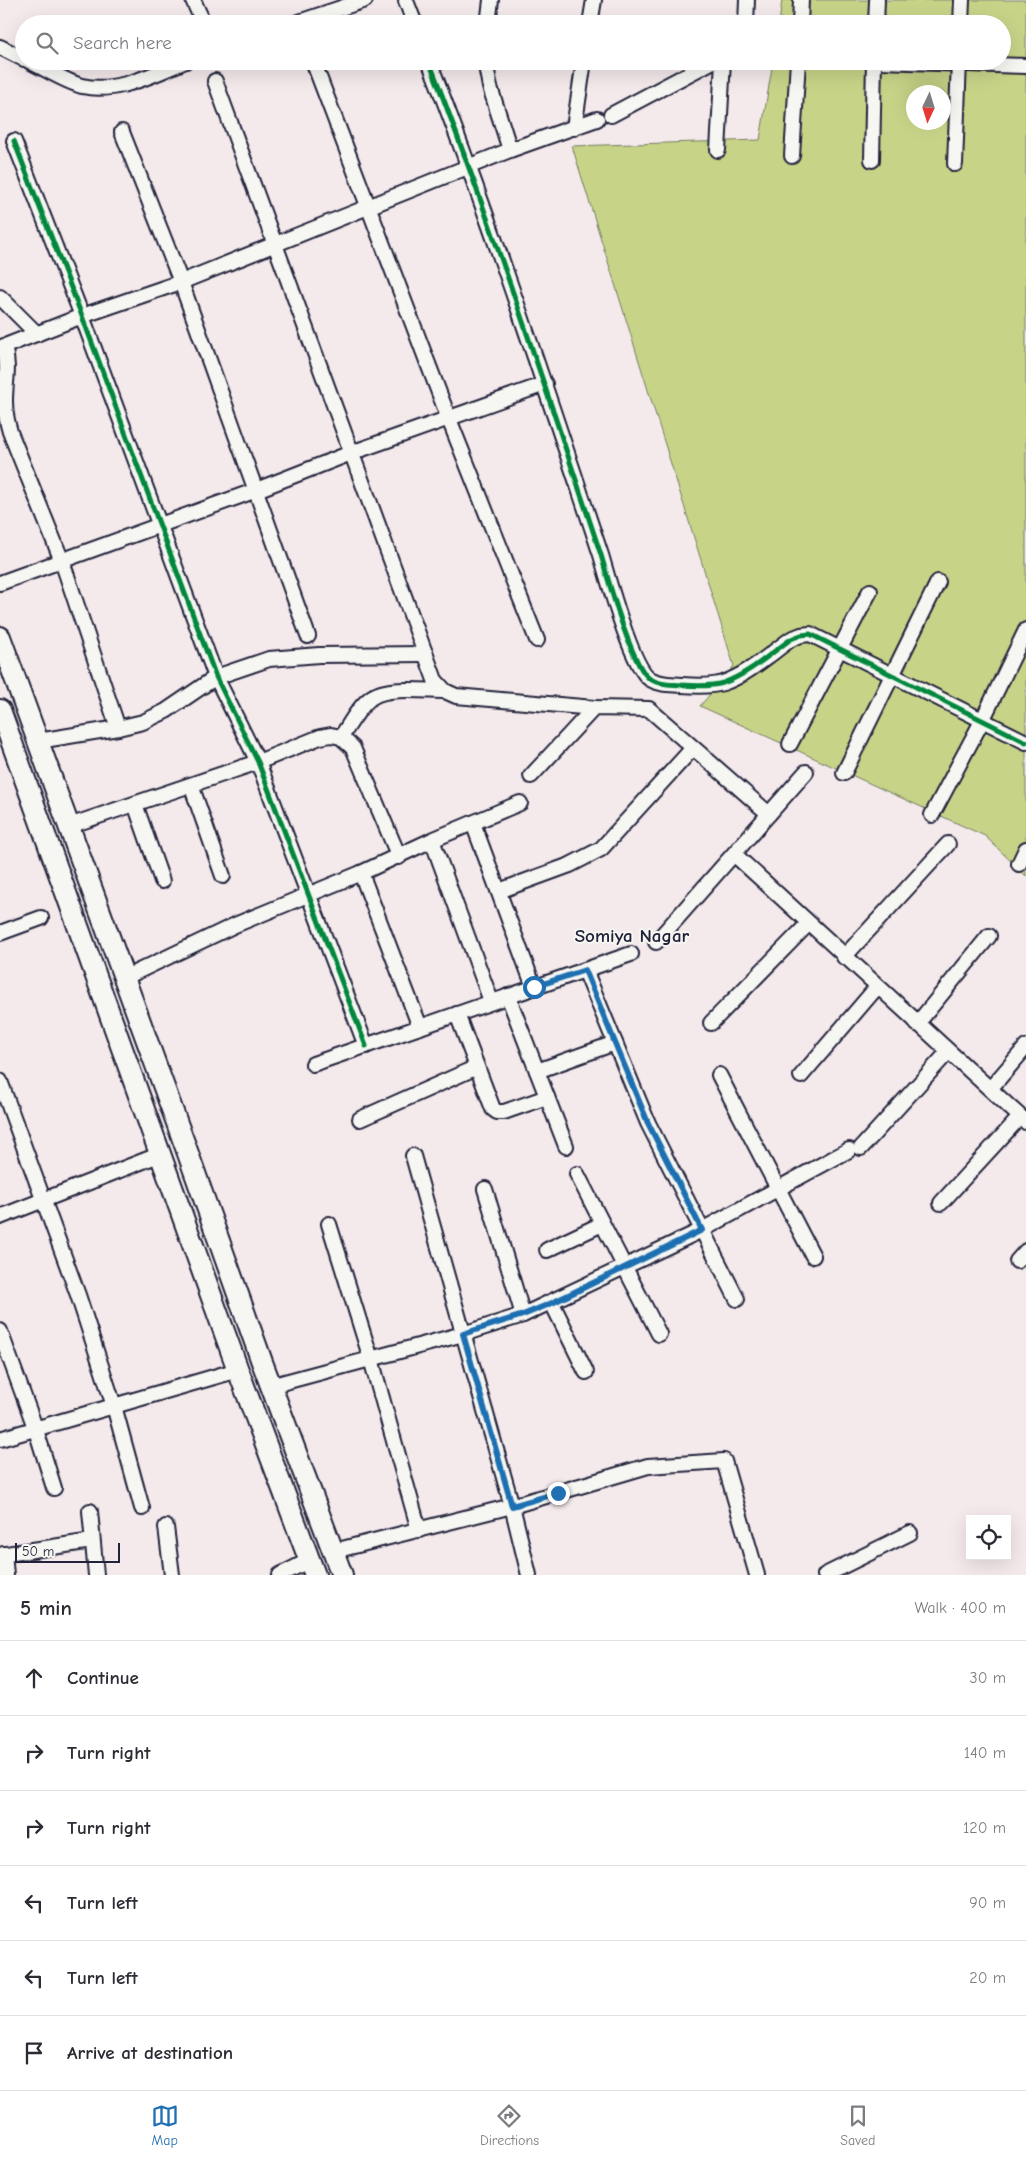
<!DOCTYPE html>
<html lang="en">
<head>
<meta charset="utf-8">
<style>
	body { margin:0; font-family:"Comic Neue",sans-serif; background:#f2f2f3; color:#2b2b33 }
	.controls { position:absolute; right:15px; bottom:15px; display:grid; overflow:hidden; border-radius:0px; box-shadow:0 5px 20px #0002 }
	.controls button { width:45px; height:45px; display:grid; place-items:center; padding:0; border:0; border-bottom:1px solid #e1e1e2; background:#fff; color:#2b2b33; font:25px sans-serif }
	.compass { position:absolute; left:906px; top:85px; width:45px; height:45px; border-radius:50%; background:#fff; box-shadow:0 5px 20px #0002; rotate:184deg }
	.scale { position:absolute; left:15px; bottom:12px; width:105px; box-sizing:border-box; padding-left:5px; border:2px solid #22223b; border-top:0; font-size:14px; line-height:18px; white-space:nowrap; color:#22223b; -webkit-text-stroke:4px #f6f6f2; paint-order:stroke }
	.stop { position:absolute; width:15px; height:15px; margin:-11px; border:4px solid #1f6fb2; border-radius:50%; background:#fff }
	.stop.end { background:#1f6fb2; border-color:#fff; box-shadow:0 1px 5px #0008 }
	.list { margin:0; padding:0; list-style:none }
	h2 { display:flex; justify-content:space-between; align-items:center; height:65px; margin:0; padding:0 20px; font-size:21px }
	h2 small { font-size:16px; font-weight:400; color:#7c7c81 }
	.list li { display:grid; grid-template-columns:32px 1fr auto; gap:15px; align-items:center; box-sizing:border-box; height:75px; padding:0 20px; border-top:1px solid #e1e1e2 }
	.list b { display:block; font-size:19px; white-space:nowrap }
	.list em { font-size:16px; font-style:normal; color:#7c7c81 }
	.icon { flex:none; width:28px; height:28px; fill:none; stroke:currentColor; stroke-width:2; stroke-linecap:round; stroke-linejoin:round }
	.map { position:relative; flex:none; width:1026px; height:1575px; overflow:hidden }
	.search { position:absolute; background:#fff; box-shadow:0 5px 20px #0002; left:15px; right:15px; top:15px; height:55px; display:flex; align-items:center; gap:12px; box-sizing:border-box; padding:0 18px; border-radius:28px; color:#7c7c81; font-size:19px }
	.sheet { height:515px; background:#fff }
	nav { display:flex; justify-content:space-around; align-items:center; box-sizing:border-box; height:70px; border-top:1px solid #e1e1e2; background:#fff; font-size:14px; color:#7c7c81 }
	nav a { display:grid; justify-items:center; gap:2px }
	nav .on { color:#1f6fb2 }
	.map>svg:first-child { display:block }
</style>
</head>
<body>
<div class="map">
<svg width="1026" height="1575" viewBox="0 0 1026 1575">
	<rect width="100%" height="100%" fill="#f4e9eb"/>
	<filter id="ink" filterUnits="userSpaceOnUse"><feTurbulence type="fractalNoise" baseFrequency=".02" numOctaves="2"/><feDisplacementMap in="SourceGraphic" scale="10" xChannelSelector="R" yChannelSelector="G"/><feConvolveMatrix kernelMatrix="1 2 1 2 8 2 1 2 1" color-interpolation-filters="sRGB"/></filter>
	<g filter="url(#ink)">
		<path fill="#c7d488" stroke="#747b62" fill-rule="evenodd" d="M782 0H1026V876L985 836 700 706 734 666 572 146 760 140 773 61H1002V24H779ZM914 92H944V122H914Z"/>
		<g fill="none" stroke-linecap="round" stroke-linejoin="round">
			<g stroke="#22223b" stroke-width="18">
				<g id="minor">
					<polyline points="193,0 204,24"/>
					<polyline points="406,1 415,24"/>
					<polyline points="293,24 365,0"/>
					<polyline points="488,24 491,0"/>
					<polyline points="590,24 594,0"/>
					<polyline points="746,24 747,0"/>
					<polyline points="800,24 801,0"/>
					<polyline points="876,24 877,0"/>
					<polyline points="961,24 962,0"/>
					<polyline points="0,47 24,59"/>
					<path d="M29 61C46 69 64 81 82 86 118 94 153 74 186 61"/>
					<polyline points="313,61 449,419 537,640"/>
					<path d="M429 61C492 224 546 390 601 555 608 579 632 668 650 679 660 685 671 684 682 685 695 686 710 687 723 683 747 675 770 654 791 639L801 635 810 634 1026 742"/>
					<polyline points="485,61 490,87 510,150"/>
					<polyline points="881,61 1026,66"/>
					<polyline points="215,81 435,680 445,691 456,696 594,708"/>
					<polyline points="611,115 713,61"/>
					<polyline points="574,128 584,61"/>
					<polyline points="122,132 181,282 308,636"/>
					<polyline points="14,141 82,316 216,677 258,762 366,1046"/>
					<polyline points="718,150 723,61"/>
					<polyline points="792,156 798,61"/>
					<polyline points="872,160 874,61"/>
					<polyline points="955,164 959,61"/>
					<polyline points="0,297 37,334"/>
					<path d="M4 346C10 370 5 379 5 401 5 412 7 422 10 432L62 561 118 728"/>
					<polyline points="0,348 82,316 181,282 510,150 597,119"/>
					<polyline points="0,583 254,491 351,453 545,384"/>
					<path d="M341 737C350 724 359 706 372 697 387 686 426 691 445 691"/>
					<polyline points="38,741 118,728 143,722 166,711 216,677 269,659 319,655 426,654"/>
					<polyline points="790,744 870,591"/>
					<polyline points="844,773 938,582"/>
					<polyline points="531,776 594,708 649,709 769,814"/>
					<polyline points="191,785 223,876"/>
					<polyline points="135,804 162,881"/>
					<polyline points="932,815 982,721 1026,630"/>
					<polyline points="473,823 534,987"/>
					<polyline points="69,826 258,762 320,737 331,735 341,737 353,748 399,857"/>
					<polyline points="432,840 491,1001"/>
					<polyline points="735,855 1026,1122"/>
					<polyline points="1019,864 1026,849"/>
					<polyline points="361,873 420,1027"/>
					<polyline points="499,891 570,865 601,849 693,748"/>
					<polyline points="0,933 41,918"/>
					<polyline points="656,942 806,772"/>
					<polyline points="844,957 948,844"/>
					<polyline points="585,970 648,1123 737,1299"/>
					<polyline points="124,978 235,925 361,873 432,840 520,803"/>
					<polyline points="508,996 566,1146"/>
					<polyline points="457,1014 493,1109 497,1112 504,1112 547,1097"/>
					<polyline points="711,1023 808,924"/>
					<polyline points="917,1024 989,936"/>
					<polyline points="313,1064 631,954"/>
					<polyline points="537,1071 615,1043"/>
					<polyline points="719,1075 813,1256"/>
					<polyline points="801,1076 877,987"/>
					<polyline points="0,1081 78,1295 114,1406 142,1508"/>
					<polyline points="990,1089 1026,1047"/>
					<polyline points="360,1119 477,1067"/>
					<polyline points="861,1148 948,1052"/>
					<polyline points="413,1156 512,1506 529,1575"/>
					<polyline points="577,1174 659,1334"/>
					<polyline points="485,1189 523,1315"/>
					<polyline points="941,1203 1020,1117"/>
					<polyline points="0,1217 161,1154"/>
					<polyline points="329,1224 371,1359 419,1530"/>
					<polyline points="547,1250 602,1224"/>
					<polyline points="1017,1261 1026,1251"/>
					<polyline points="552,1303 586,1372"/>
					<polyline points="0,1331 36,1430 54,1488"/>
					<polyline points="270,1386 463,1334 523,1315 702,1230 849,1150"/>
					<polyline points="0,1439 238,1370"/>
					<polyline points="90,1511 96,1575"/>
					<polyline points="166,1527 172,1575"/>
					<polyline points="334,1551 512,1506 648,1466 724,1461 757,1575"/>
					<polyline points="4,1554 6,1575"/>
					<polyline points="0,1555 92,1541"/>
					<polyline points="280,1575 310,1560"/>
					<polyline points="825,1575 910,1533"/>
				</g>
			</g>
			<g stroke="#22223b" stroke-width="24">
				<g id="secondary">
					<polyline points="0,637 185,1145 262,1362 342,1575"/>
					<polyline points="0,710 238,1370 315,1575"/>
				</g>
			</g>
			<use href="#minor" stroke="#f6f6f2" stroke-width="14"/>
			<use href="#secondary" stroke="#f6f6f2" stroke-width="20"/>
			<g stroke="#f6f6f2" stroke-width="8">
				<g id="cycleway">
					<path d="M429 61C492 224 546 390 601 555 608 579 632 668 650 679 660 685 671 684 682 685 695 686 710 687 723 683 747 675 770 654 791 639L801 635 810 634 1026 742"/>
					<polyline points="14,141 82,316 216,677 258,762 366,1046"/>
				</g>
			</g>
			<use href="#cycleway" stroke="#00873e" stroke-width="5"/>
		</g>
	</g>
	<g fill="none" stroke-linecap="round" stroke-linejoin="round" filter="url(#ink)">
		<polyline stroke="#1f6fb2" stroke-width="6" points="534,987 585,970 648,1123 702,1230 552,1303 523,1315 463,1334 512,1506 558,1493"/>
	</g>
	<g text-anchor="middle" stroke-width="4" stroke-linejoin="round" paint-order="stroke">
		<g font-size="19" font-weight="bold" fill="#22223b" stroke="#f6f6f2">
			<text x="632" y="942">Somiya Nagar</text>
		</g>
	</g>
</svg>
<div class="controls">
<button><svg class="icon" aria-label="locate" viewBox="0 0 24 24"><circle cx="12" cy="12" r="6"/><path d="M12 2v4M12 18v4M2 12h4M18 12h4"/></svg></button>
</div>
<svg class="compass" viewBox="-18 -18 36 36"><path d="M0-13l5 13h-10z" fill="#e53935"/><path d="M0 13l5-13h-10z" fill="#7c7c81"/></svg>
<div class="scale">50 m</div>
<div class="stop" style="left:534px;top:987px"></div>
<div class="stop end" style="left:558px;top:1493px"></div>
<div class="search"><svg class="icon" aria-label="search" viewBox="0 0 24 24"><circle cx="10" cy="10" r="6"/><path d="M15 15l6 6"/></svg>Search here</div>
</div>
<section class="sheet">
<h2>5 min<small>Walk · 400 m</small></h2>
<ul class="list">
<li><svg class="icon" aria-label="ahead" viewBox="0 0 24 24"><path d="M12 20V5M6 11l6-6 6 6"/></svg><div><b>Continue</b></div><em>30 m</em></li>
<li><svg class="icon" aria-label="right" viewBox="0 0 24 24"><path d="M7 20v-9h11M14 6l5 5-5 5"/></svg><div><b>Turn right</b></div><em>140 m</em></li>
<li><svg class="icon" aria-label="right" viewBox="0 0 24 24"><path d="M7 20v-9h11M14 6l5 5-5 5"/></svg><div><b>Turn right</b></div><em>120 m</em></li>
<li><svg class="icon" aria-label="left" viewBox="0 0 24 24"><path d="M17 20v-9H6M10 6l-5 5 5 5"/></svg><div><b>Turn left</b></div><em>90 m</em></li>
<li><svg class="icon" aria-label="left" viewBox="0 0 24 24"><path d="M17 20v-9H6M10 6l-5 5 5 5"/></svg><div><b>Turn left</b></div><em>20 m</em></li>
<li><svg class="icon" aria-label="arrive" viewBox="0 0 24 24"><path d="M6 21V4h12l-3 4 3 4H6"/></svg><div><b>Arrive at destination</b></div></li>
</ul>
</section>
<nav>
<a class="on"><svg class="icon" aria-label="map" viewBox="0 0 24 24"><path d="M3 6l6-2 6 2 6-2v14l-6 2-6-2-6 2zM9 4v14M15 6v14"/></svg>Map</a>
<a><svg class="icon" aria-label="directions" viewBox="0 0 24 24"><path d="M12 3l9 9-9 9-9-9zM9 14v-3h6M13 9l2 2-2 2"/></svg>Directions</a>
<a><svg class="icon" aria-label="saved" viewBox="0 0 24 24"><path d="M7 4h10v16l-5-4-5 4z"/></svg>Saved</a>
</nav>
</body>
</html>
